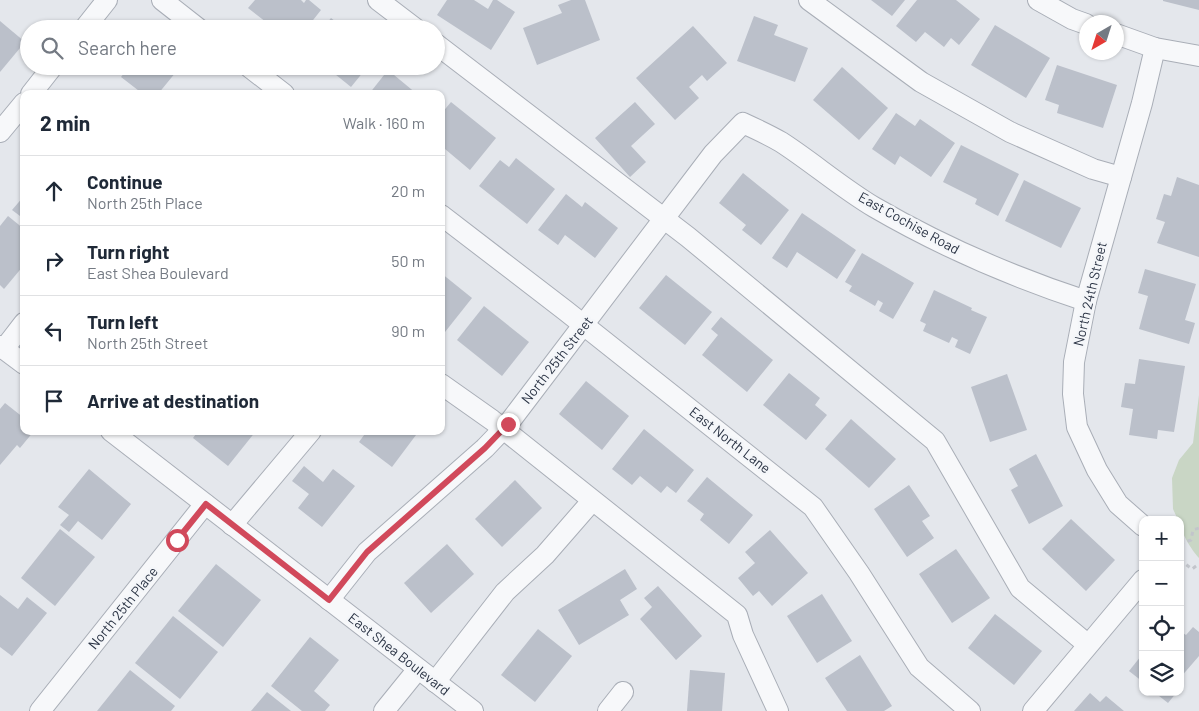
<!DOCTYPE html>
<html lang="en">
<head>
<meta charset="utf-8">
<style>
	body { margin:0; font-family:Barlow,sans-serif; background:#f2f2f3; color:#1f2937 }
	.controls { position:absolute; right:15px; bottom:15px; display:grid; overflow:hidden; border-radius:10px; box-shadow:0 1px 4px #0004 }
	.controls button { width:45px; height:45px; display:grid; place-items:center; padding:0; border:0; border-bottom:1px solid #e0e1e3; background:#fff; color:#1f2937; font:25px sans-serif }
	.compass { position:absolute; left:1079px; top:15px; width:45px; height:45px; border-radius:50%; background:#fff; box-shadow:0 1px 4px #0004; rotate:219deg }
	.stop { position:absolute; width:15px; height:15px; margin:-11px; border:4px solid #d1495b; border-radius:50%; background:#fff }
	.stop.end { background:#d1495b; border-color:#fff; box-shadow:0 1px 5px #0008 }
	.list { margin:0; padding:0; list-style:none }
	h2 { display:flex; justify-content:space-between; align-items:center; height:65px; margin:0; padding:0 20px; font-size:21px }
	h2 small { font-size:16px; font-weight:400; color:#747a83 }
	.list li { display:grid; grid-template-columns:32px 1fr auto; gap:15px; align-items:center; box-sizing:border-box; height:70px; padding:0 20px; border-top:1px solid #e0e1e3 }
	.list b { display:block; font-size:19px; white-space:nowrap }
	.list p { margin:0; font-size:16px; white-space:nowrap; color:#747a83 }
	.list em { font-size:16px; font-style:normal; color:#747a83 }
	.icon { flex:none; width:28px; height:28px; fill:none; stroke:currentColor; stroke-width:2; stroke-linecap:round; stroke-linejoin:round }
	.map { position:relative; flex:none; width:1199px; height:711px; overflow:hidden }
	.search { position:absolute; background:#fff; box-shadow:0 1px 4px #0004; left:20px; top:20px; width:425px; height:55px; display:flex; align-items:center; gap:12px; box-sizing:border-box; padding:0 18px; border-radius:28px; color:#747a83; font-size:19px }
	.panel { position:absolute; background:#fff; box-shadow:0 1px 4px #0004; left:20px; top:90px; width:425px; height:345px; border-radius:10px }
	.map>svg:first-child { display:block }
</style>
</head>
<body>
<div class="map">
<svg width="1199" height="711" viewBox="0 0 1199 711">
	<rect width="100%" height="100%" fill="#e4e7ec"/>
	<path fill="#c9d6c5" d="M1199 395V558C1191 549 1180 532 1180 520H1178L1173 509 1172 478 1179 460 1193 443Z"/>
	<g fill="#bbc0ca">
		<polygon points="255,0 301,0 304,3 306,0 309,0 321,10 306,29 275,29 248,8"/>
		<polygon points="447,0 474,0 488,9 493,0 497,0 515,12 491,50 437,15"/>
		<polygon points="571,0 585,0 600,40 537,65 523,28 562,13 558,5"/>
		<polygon points="871,0 905,0 892,16"/>
		<polygon points="917,0 956,0 980,19 959,45 951,38 944,47 925,32 916,42 896,26"/>
		<polygon points="1163,0 1199,0 1199,10 1163,1"/>
		<polygon points="754,16 778,25 774,35 808,48 795,82 737,61"/>
		<polygon points="331,18 345,29 322,29"/>
		<polygon points="0,21 25,42 0,72"/>
		<polygon points="995,25 1050,58 1026,98 971,65"/>
		<polygon points="693,26 727,63 707,81 702,75 689,87 699,98 675,120 636,78"/>
		<polygon points="1057,65 1117,85 1103,128 1057,113 1059,105 1045,100"/>
		<polygon points="119,66 170,66 176,72 158,94 143,94 121,77 125,72"/>
		<polygon points="325,66 368,66 351,87"/>
		<polygon points="842,67 888,108 859,140 813,100"/>
		<polygon points="388,70 417,94 369,94"/>
		<polygon points="451,102 496,138 470,170 445,149 441,153 441,114"/>
		<polygon points="635,102 655,124 631,146 646,162 630,177 595,138"/>
		<polygon points="896,113 915,126 920,119 955,143 931,177 900,156 895,165 872,149"/>
		<polygon points="961,145 1019,174 998,216 975,204 977,199 943,182"/>
		<polygon points="516,158 555,189 527,224 479,186 500,160 509,167"/>
		<polygon points="743,173 789,210 761,245 742,230 746,225 719,203"/>
		<polygon points="1177,177 1199,185 1199,257 1157,243 1165,222 1156,219 1164,194 1171,196"/>
		<polygon points="1024,180 1081,208 1061,248 1005,221"/>
		<polygon points="566,194 582,207 585,202 618,228 595,258 565,235 558,245 538,230"/>
		<polygon points="24,196 24,219 12,210"/>
		<polygon points="802,213 856,250 837,279 797,252 787,268 772,258"/>
		<polygon points="8,216 24,229 24,265 4,289 0,285 0,226"/>
		<polygon points="862,253 914,283 893,319 879,311 883,303 878,300 875,306 849,291 852,286 845,282"/>
		<polygon points="1145,269 1196,284 1185,320 1195,323 1189,344 1139,329 1148,296 1138,293"/>
		<polygon points="441,273 472,298 445,332 441,329"/>
		<polygon points="666,275 712,312 685,345 639,308"/>
		<polygon points="934,290 972,308 971,310 987,317 970,354 955,347 958,340 952,337 949,343 923,331 926,324 920,321"/>
		<polygon points="484,306 529,342 502,376 457,340"/>
		<polygon points="721,317 773,360 747,392 702,355 718,335 711,329"/>
		<polygon points="1139,359 1185,366 1174,432 1158,430 1157,439 1129,435 1133,409 1121,407 1125,383 1135,384"/>
		<polygon points="789,373 820,398 815,405 827,415 806,440 763,405"/>
		<polygon points="1007,374 1027,430 990,442 971,387"/>
		<polygon points="586,381 629,416 602,450 559,414"/>
		<polygon points="5,403 24,418 24,431 34,431 20,448 17,445 0,465 0,409"/>
		<polygon points="851,419 896,459 869,488 825,449"/>
		<polygon points="644,429 694,470 676,493 667,486 661,493 640,476 632,485 612,469"/>
		<polygon points="198,431 256,431 228,466 193,438"/>
		<polygon points="367,431 419,431 392,467 359,442"/>
		<polygon points="1036,454 1063,506 1029,524 1011,490 1018,486 1009,469"/>
		<polygon points="304,466 323,482 333,469 355,486 322,527 298,508 309,494 292,481"/>
		<polygon points="89,469 131,504 102,540 78,521 69,532 60,525 69,515 58,507"/>
		<polygon points="707,477 753,515 729,544 700,520 704,514 687,501"/>
		<polygon points="515,480 542,508 502,547 475,519"/>
		<polygon points="909,485 930,516 922,521 934,538 907,557 874,509"/>
		<polygon points="1071,519 1115,560 1086,591 1042,549"/>
		<polygon points="60,529 95,557 55,606 21,578"/>
		<polygon points="770,530 808,573 772,606 759,591 753,596 738,578 755,563 745,552"/>
		<polygon points="447,544 474,574 431,613 404,583"/>
		<polygon points="956,549 990,598 952,623 919,574"/>
		<polygon points="216,564 261,600 223,647 178,611"/>
		<polygon points="625,569 637,589 620,600 629,615 579,645 558,610"/>
		<polygon points="658,586 702,636 676,660 640,619 652,607 644,598"/>
		<polygon points="822,594 852,641 817,663 787,616"/>
		<polygon points="0,595 18,609 27,597 47,613 12,656 0,647"/>
		<polygon points="995,614 1042,651 1014,685 968,648"/>
		<polygon points="173,616 218,652 180,699 135,663"/>
		<polygon points="1193,627 1199,632 1199,656 1180,678 1180,631 1186,635"/>
		<polygon points="538,629 572,656 535,702 501,675"/>
		<polygon points="310,637 339,660 314,691 330,705 325,711 302,711 271,686"/>
		<polygon points="860,655 892,706 884,711 847,711 825,678"/>
		<polygon points="1141,656 1143,658 1143,682 1129,671"/>
		<polygon points="130,670 175,706 171,711 97,711"/>
		<polygon points="690,670 725,673 722,711 687,711"/>
		<polygon points="267,692 291,711 251,711"/>
		<polygon points="1154,692 1177,692 1168,703"/>
		<polygon points="1090,693 1100,702 1106,696 1124,711 1074,711"/>
	</g>
	<g fill="none" stroke-linecap="round" stroke-linejoin="round">
		<g stroke="#a9aeb7" stroke-width="22">
			<g id="minor">
				<polyline points="162,0 199,29"/>
				<polyline points="378,0 416,29"/>
				<polyline points="809,0 921,82 1010,132 1093,169 1121,177"/>
				<polyline points="1038,0 1072,19 1086,24"/>
				<polyline points="84,29 107,0"/>
				<polyline points="1116,34 1155,48 1199,56"/>
				<polyline points="436,44 688,237 935,441 1020,588 1087,644"/>
				<polyline points="248,66 284,94"/>
				<polyline points="31,94 53,66"/>
				<polyline points="0,132 24,103"/>
				<polyline points="441,215 566,311 813,507 859,573 919,667 970,711"/>
				<polyline points="0,346 24,364"/>
				<polyline points="4,349 24,323"/>
				<polyline points="441,384 492,420 737,615 743,635 778,711"/>
				<polyline points="111,431 473,711"/>
				<polyline points="232,525 311,431"/>
				<polyline points="1143,526 1118,504 1097,470 1077,427 1073,394 1074,362 1086,301 1142,103 1155,48"/>
				<path d="M329 600 367 552 485 448 508 424 713 154 743 123C756 129 769 135 781 142 812 162 842 188 874 207 941 246 1013 277 1086 301"/>
				<polyline points="435,682 505,592 545,555 592,501"/>
				<polyline points="40,711 205,504"/>
				<polyline points="384,711 418,669"/>
				<polyline points="608,711 623,692"/>
				<polyline points="1033,711 1143,580"/>
			</g>
		</g>
		<g stroke="#c2c5cb" stroke-width="3" stroke-dasharray="4 4" stroke-linecap="butt">
			<polyline points="1180,544 1191,540 1193,530 1199,528"/>
			<polyline points="1180,560 1192,569 1199,564"/>
		</g>
		<use href="#minor" stroke="#f7f8fa" stroke-width="20"/>
	</g>
	<g fill="none" stroke-linecap="round" stroke-linejoin="round">
		<polyline stroke="#d1495b" stroke-width="6" points="177,540 206,504 329,600 367,552 485,448 508,424"/>
	</g>
	<g text-anchor="middle" stroke-width="5" stroke-linejoin="round" paint-order="stroke">
		<g font-size="14" fill="#2b3445" stroke="#f4f6f9">
			<text transform="translate(909 223) rotate(29)" y="5">East Cochise Road</text>
			<text transform="translate(1090 294) rotate(-77)" y="5">North 24th Street</text>
			<text transform="translate(557 360) rotate(-52)" y="5">North 25th Street</text>
			<text transform="translate(730 440) rotate(38)" y="5">East North Lane</text>
			<text transform="translate(123 608) rotate(-51)" y="5">North 25th Place</text>
			<text transform="translate(399 654) rotate(38)" y="5">East Shea Boulevard</text>
		</g>
	</g>
</svg>
<div class="controls">
<button>+</button>
<button>−</button>
<button><svg class="icon" aria-label="locate" viewBox="0 0 24 24"><circle cx="12" cy="12" r="6"/><path d="M12 2v4M12 18v4M2 12h4M18 12h4"/></svg></button>
<button><svg class="icon" aria-label="layers" viewBox="0 0 24 24"><path d="M12 4l9 5-9 5-9-5zM3 14l9 5 9-5"/></svg></button>
</div>
<svg class="compass" viewBox="-18 -18 36 36"><path d="M0-13l5 13h-10z" fill="#e53935"/><path d="M0 13l5-13h-10z" fill="#747a83"/></svg>
<div class="stop" style="left:177px;top:540px"></div>
<div class="stop end" style="left:508px;top:424px"></div>
<div class="search"><svg class="icon" aria-label="search" viewBox="0 0 24 24"><circle cx="10" cy="10" r="6"/><path d="M15 15l6 6"/></svg>Search here</div>
<section class="panel">
<h2>2 min<small>Walk · 160 m</small></h2>
<ul class="list">
<li><svg class="icon" aria-label="ahead" viewBox="0 0 24 24"><path d="M12 20V5M6 11l6-6 6 6"/></svg><div><b>Continue</b><p>North 25th Place</p></div><em>20 m</em></li>
<li><svg class="icon" aria-label="right" viewBox="0 0 24 24"><path d="M7 20v-9h11M14 6l5 5-5 5"/></svg><div><b>Turn right</b><p>East Shea Boulevard</p></div><em>50 m</em></li>
<li><svg class="icon" aria-label="left" viewBox="0 0 24 24"><path d="M17 20v-9H6M10 6l-5 5 5 5"/></svg><div><b>Turn left</b><p>North 25th Street</p></div><em>90 m</em></li>
<li><svg class="icon" aria-label="arrive" viewBox="0 0 24 24"><path d="M6 21V4h12l-3 4 3 4H6"/></svg><div><b>Arrive at destination</b></div></li>
</ul>
</section>
</div>
</body>
</html>
